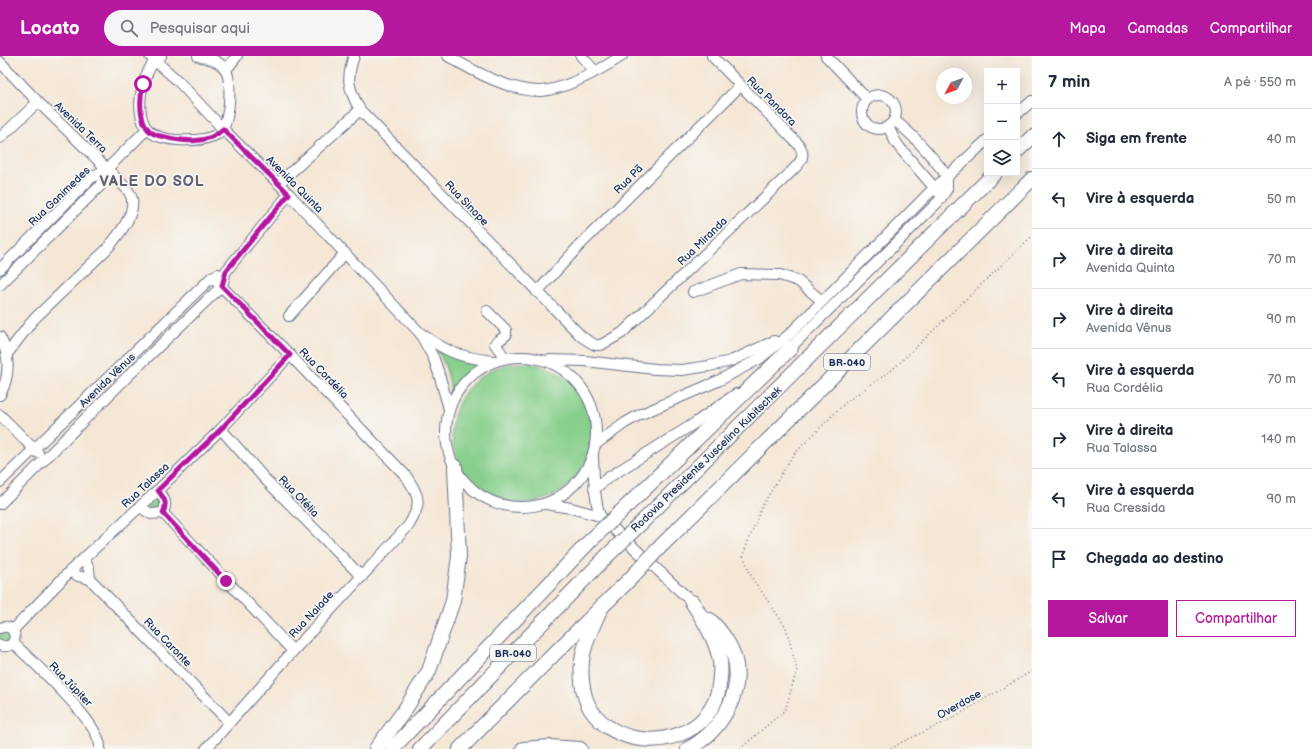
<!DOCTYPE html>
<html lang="pt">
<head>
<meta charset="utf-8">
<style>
	body { margin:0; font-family:"Balsamiq Sans",sans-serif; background:#f6f6f7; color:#1f2937 }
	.controls { position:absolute; right:12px; top:12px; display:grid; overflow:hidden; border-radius:0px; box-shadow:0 4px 16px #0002 }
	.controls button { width:36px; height:36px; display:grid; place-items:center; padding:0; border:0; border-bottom:1px solid #e0e1e3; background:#fff; color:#1f2937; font:20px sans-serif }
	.compass { position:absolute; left:936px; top:12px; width:36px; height:36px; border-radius:50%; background:#fff; box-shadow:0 4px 16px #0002; rotate:229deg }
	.stop { position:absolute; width:12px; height:12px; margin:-9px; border:3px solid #b5179e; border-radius:50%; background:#fff }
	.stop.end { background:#b5179e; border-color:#fff; box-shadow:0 1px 4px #0008 }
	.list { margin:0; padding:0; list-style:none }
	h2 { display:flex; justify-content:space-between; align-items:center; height:52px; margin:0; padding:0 16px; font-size:17px }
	h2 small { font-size:13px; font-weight:400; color:#747a83 }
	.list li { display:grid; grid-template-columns:26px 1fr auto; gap:12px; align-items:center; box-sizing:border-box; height:60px; padding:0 16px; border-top:1px solid #e0e1e3 }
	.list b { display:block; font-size:15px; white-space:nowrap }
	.list p { margin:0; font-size:13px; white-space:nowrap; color:#747a83 }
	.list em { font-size:13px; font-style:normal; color:#747a83 }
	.actions { display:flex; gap:8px; padding:12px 16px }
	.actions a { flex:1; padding:9px 0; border:1px solid #b5179e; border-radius:0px; text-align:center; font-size:14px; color:#b5179e }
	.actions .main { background:#b5179e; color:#fff }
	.icon { flex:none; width:22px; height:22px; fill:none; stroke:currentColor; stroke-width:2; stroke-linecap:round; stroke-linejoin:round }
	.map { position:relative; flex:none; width:1032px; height:693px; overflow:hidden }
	header { display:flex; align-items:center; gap:24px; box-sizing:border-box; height:56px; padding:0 20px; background:#b5179e; color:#fff }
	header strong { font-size:19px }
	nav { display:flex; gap:22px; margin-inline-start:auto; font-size:14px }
	.search { width:280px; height:36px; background:#f6f6f7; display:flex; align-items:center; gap:10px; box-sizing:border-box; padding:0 14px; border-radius:22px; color:#747a83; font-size:15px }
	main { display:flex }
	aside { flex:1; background:#fff }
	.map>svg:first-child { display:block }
</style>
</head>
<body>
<header>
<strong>Locato</strong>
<div class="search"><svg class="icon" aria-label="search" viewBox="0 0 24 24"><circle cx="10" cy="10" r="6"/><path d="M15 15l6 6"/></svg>Pesquisar aqui</div>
<nav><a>Mapa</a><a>Camadas</a><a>Compartilhar</a></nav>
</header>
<main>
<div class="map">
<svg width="1032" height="693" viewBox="0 0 1032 693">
	<rect width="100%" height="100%" fill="#f6f6f2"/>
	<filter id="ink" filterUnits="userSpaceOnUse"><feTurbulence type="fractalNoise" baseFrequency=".025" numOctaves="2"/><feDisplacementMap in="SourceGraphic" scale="8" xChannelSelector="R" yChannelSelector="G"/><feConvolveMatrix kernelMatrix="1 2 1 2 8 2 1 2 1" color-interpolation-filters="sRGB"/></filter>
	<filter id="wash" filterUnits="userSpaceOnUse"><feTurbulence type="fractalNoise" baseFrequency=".012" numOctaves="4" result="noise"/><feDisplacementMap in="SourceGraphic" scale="16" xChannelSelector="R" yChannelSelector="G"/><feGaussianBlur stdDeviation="0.9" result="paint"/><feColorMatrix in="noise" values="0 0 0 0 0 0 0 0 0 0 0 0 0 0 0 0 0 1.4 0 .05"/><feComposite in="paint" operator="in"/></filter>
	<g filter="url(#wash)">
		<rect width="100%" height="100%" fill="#f5e7d6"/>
		<g fill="#87cf8b" stroke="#517f74">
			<path d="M437 294 464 307 482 308C464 318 459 319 451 339 450 322 446 309 437 294Z"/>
			<circle cx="522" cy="377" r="70"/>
			<polygon points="152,440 162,442 160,455 147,452 147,446"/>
			<polygon points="4,572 14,584 0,588 0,573"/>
		</g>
	</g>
	<g filter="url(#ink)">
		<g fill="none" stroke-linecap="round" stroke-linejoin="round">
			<g stroke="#676f88" stroke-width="12">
				<g id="minor">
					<path d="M150 0 178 25 223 73 289 138 419 276C446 296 459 301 493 305"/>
					<path d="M161 0C150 7 145 20 142 33 139 45 139 64 148 74 161 87 202 87 218 78 230 72 233 23 225 13 218 4 208 2 198 0"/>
					<path d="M354 0C346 23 348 32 360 54L582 281 595 289H601L622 277 788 119C797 109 808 103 799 89L712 0"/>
					<path d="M448 0C473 15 511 36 541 35 567 33 600 14 622 0"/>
					<polyline points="581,0 595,15"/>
					<polyline points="826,0 867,43"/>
					<polyline points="0,6 38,46 107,113 147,73"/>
					<polyline points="226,14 237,0"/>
					<circle cx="879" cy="56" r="17"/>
					<polyline points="1017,58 1032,45"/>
					<path d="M894 64C915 80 931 99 947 120"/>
					<polyline points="888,70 895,85 900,92 938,136"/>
					<polyline points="0,82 38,46"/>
					<polyline points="279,127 360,54"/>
					<polyline points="0,213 92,121 107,113"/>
					<polyline points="0,229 100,130 107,113"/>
					<polyline points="537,236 579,190 740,30"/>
					<polyline points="693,236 741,218 780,219 798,225 822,245"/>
					<polyline points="487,255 506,274 506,279 495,288 505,302"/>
					<polyline points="289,260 345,197"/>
					<polyline points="421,279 434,303 439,318 449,353"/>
					<path d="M0 281C10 300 10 320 0 339"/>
					<polyline points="786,296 939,145 947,133 947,120"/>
					<path d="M7 298 33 264 106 194C117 181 141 154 129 136 123 128 114 120 107 113"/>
					<circle cx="521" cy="376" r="75"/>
					<polyline points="549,304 585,305 655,313 682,314 709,310 731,305 774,285"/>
					<polyline points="0,359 38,397"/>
					<polyline points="221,373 264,422 362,521"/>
					<polyline points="596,388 625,367 639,359 718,325 759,303 790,278 927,139 987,84"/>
					<path d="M593 401C594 421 594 441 600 460"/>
					<polyline points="0,426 212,221 218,218"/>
					<polyline points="594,433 609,421 695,367 736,338"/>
					<path d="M158 434C164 443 168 446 163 457"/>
					<polyline points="0,448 130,318 222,230 226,215 289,138"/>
					<polyline points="546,448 571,452 600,460 692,546"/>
					<polyline points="140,451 151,458 163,457"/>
					<polyline points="163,457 293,595"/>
					<polyline points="84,503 89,513 90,523"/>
					<polyline points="70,515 78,520 90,523 229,666"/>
					<path d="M0 572C19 564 20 597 0 589"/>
					<polyline points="13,574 70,515 158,434 221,373 290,299"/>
					<path d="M13 587C32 605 103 669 100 693"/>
					<path d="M206 693 293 595 409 469C422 447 420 441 406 420L290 299 212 221"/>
				</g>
			</g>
			<g stroke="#676f88" stroke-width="16">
				<g id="highway">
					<polyline points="1017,95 1032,81"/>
					<polyline points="629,448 791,292"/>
					<polyline points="640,468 995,117"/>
					<polyline points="662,489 1032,123"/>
					<path d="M602 550C594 566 587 581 583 598 580 615 581 638 591 654 615 689 669 693 700 666 709 658 715 648 718 636 720 624 722 611 719 600 714 580 703 563 692 546"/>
					<polyline points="376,693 404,655 429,615 453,545 459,500 455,411"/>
					<polyline points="392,693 590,485"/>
					<polyline points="420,693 606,501"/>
					<polyline points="460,693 553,599 629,524"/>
					<polyline points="523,693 549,691 580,693"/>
					<path d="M688 693C720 676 745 637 734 600 729 586 720 574 710 564"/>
				</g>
			</g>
			<g stroke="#676f88" stroke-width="1.5" stroke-dasharray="1 3" stroke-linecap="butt">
				<polyline points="740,693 785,654 797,614 786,571 752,522 743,499 762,450 793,399 846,346 892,314 1032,180"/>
				<polyline points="891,693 902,686 951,663 1032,615"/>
			</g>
			<use href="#minor" stroke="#fff" stroke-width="10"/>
			<use href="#highway" stroke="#fff" stroke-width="14"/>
			<g stroke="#676f88" stroke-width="16" stroke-linecap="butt">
				<g id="highway-bridge">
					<polyline points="590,485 629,448"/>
					<polyline points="606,501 640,468"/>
					<polyline points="629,524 662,489"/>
				</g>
			</g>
			<use href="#highway-bridge" stroke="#fff" stroke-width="14"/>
		</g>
	</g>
	<g fill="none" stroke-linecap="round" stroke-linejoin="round" filter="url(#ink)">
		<path stroke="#b5179e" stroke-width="5" d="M143 28C140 42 138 59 147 72 151 78 158 80 165 81 184 86 209 88 223 73L289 138 226 215 222 230 290 299 221 373 158 434C164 443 168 446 163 457L226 525"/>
	</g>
	<g text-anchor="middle" stroke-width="3.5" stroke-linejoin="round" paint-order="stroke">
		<g fill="#f6f6f2" stroke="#5d6b8a" stroke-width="1">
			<rect x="824" y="298" width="46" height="16" rx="3"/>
			<rect x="490" y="589" width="46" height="16" rx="3"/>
		</g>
		<g font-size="10" font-weight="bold" fill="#1b2f5e">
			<text x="847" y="310">BR-040</text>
			<text x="513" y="601">BR-040</text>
		</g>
		<g font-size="11" fill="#1b2f5e" stroke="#f6f6f2">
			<text transform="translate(772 45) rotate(45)" y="4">Rua Pandora</text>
			<text transform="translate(81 71) rotate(44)" y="4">Avenida Terra</text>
			<text transform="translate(628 123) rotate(-45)" y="4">Rua Pã</text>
			<text transform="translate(295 128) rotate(45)" y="4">Avenida Quinta</text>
			<text transform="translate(59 140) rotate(-44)" y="4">Rua Ganimedes</text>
			<text transform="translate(467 147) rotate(46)" y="4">Rua Sinope</text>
			<text transform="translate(702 185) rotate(-44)" y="4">Rua Miranda</text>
			<text transform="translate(324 317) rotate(46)" y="4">Rua Cordélia</text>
			<text transform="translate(107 324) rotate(-44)" y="4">Avenida Vênus</text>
			<text transform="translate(706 403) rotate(-44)" y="4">Rodovia Presidente Juscelino Kubitschek</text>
			<text transform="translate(145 429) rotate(-43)" y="4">Rua Talassa</text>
			<text transform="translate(299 440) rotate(46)" y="4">Rua Ofélia</text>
			<text transform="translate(311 558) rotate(-47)" y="4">Rua Naiade</text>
			<text transform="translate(168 586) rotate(46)" y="4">Rua Caronte</text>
			<text transform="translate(71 628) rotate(46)" y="4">Rua Júpiter</text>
			<text transform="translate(959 648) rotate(-29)" y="4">Overdose</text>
		</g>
		<g font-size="15" font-weight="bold" letter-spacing="1" fill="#625f74" stroke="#f6f6f2">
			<text x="152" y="130">VALE DO SOL</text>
		</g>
	</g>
</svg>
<div class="controls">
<button>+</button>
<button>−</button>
<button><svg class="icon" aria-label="layers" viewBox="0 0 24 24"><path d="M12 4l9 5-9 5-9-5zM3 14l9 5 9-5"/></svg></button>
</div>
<svg class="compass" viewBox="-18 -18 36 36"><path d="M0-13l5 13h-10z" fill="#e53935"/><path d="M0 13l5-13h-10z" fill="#747a83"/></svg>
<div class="stop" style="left:143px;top:28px"></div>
<div class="stop end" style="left:226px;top:525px"></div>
</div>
<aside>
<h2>7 min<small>A pé · 550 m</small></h2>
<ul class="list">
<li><svg class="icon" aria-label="ahead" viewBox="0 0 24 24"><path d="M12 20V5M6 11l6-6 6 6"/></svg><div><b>Siga em frente</b></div><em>40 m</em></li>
<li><svg class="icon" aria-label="left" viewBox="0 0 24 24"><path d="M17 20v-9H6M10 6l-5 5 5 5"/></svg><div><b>Vire à esquerda</b></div><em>50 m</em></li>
<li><svg class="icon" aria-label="right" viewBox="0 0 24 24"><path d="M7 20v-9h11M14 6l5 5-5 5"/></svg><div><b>Vire à direita</b><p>Avenida Quinta</p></div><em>70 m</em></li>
<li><svg class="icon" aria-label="right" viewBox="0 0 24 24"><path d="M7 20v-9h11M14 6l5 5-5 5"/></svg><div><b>Vire à direita</b><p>Avenida Vênus</p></div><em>90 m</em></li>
<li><svg class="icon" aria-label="left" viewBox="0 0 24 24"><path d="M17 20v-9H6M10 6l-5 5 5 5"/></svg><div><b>Vire à esquerda</b><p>Rua Cordélia</p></div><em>70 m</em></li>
<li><svg class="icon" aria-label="right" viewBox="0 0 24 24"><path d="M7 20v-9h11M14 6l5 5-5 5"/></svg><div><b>Vire à direita</b><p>Rua Talassa</p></div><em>140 m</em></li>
<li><svg class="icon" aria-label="left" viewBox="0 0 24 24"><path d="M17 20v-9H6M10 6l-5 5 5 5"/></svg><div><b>Vire à esquerda</b><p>Rua Cressida</p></div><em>90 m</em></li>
<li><svg class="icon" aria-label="arrive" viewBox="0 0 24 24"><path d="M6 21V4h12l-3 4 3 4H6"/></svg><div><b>Chegada ao destino</b></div></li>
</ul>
<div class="actions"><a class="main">Salvar</a><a>Compartilhar</a></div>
</aside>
</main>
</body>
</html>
